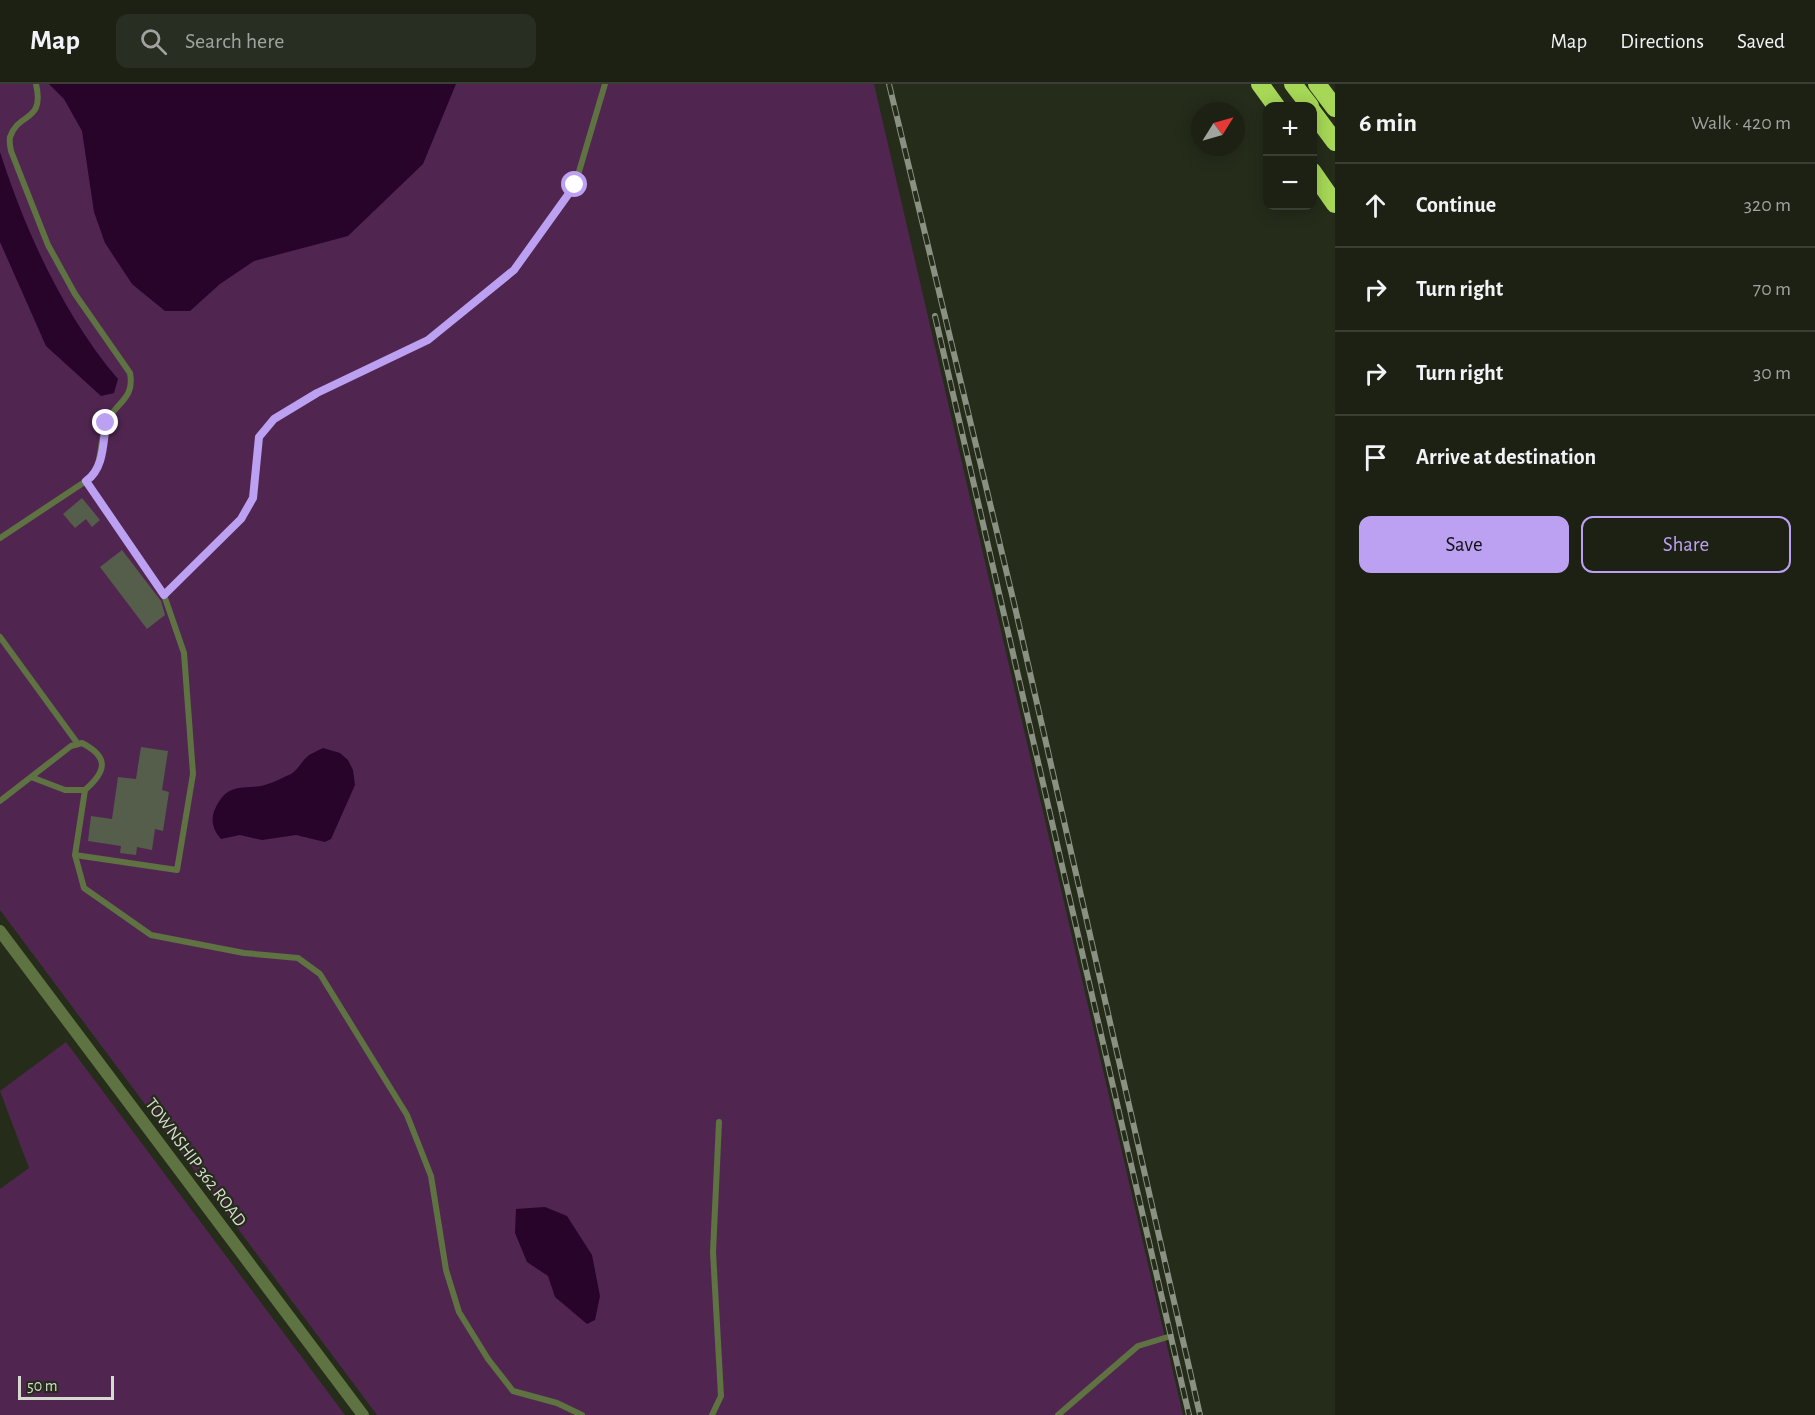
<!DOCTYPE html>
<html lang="en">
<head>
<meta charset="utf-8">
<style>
	body { margin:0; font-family:"Alegreya Sans",sans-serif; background:#292e22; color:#f1f3f6 }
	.controls { position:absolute; right:18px; top:18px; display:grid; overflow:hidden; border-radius:12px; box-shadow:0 3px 15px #0003 }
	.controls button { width:54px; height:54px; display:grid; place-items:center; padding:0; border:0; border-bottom:2px solid #3a3e34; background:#1c2114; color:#f1f3f6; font:30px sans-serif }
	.compass { position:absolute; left:1191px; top:18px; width:54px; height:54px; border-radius:50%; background:#1c2114; box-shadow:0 3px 15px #0003; rotate:53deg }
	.scale { position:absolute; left:18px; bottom:15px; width:96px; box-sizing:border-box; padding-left:6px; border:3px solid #d5dbcf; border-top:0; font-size:16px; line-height:21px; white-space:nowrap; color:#d5dbcf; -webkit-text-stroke:4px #252c1a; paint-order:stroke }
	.stop { position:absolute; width:18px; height:18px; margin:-14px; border:4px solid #bca0f2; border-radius:50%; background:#fff }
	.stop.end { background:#bca0f2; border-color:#fff; box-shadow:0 2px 6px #0008 }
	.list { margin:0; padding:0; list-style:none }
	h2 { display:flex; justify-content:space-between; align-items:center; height:78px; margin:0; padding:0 24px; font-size:26px }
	h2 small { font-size:20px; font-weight:400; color:#a0a3a0 }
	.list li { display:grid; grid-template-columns:39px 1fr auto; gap:18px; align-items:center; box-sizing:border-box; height:84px; padding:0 24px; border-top:2px solid #3a3e34 }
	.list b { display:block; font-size:22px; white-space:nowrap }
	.list em { font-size:20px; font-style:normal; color:#a0a3a0 }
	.actions { display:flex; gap:12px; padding:18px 24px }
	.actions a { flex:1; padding:14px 0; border:2px solid #bca0f2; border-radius:12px; text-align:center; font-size:21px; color:#bca0f2 }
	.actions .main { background:#bca0f2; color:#111 }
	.icon { flex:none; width:33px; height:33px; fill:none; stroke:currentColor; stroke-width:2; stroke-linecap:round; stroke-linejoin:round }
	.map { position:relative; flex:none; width:1335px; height:1331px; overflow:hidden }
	header { display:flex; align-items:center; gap:36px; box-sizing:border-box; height:84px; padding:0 30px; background:#1c2114; border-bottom:2px solid #3a3e34 }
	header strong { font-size:28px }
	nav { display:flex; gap:33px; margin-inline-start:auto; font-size:21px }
	.search { width:420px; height:54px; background:#292e22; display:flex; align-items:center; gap:15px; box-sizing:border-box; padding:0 21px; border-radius:12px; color:#a0a3a0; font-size:22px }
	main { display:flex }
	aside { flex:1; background:#1c2114 }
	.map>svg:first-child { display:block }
</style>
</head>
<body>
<header>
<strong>Map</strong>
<div class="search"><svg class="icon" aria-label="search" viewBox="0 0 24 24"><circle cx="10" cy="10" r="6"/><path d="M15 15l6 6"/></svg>Search here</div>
<nav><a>Map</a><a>Directions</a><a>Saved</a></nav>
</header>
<main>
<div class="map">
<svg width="1335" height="1331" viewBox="0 0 1335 1331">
	<rect width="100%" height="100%" fill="#252c1a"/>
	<g fill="#502651">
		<polygon points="0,0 874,0 1183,1331 377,1331 0,826"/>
		<polygon points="66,958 345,1331 0,1331 0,1105 29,1084 0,1007"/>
	</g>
	<g fill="#28032a">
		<polygon points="49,0 456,0 423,80 348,152 254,177 220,200 190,227 165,227 132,200 105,159 94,128 82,47 64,15"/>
		<path d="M0 68C25 146 64 232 118 295L114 309 101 312 46 262 0 158Z"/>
		<path d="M323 664 340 669 348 676 353 686 355 701 331 755 325 758 296 751 262 756 240 751 221 755C213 746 210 736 215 725 227 700 238 705 261 702 271 700 282 694 291 690 298 686 301 678 307 673 311 669 318 667 323 664Z"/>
		<polygon points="545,1123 567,1132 592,1171 600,1212 595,1236 587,1240 555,1213 548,1192 527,1178 515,1149 516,1125"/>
	</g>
	<g fill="#555e4a">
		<polygon points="82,414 100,436 92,443 86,435 75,444 63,430"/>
		<polygon points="122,466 161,517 165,531 147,545 100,483"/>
		<polygon points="141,663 168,667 162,706 169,708 163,747 155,745 152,766 137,763 136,771 120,769 121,762 88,757 91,732 112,735 118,693 136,695"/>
	</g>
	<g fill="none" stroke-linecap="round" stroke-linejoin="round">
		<g stroke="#5e7242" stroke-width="6">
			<path d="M0 454 92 393C103 376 99 356 107 338 116 318 135 315 130 289L75 210 48 161 11 67C10 62 9 57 10 53 18 28 45 39 36 0"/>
			<polyline points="164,511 241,435 253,414 259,353 274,335 317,309 428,256 514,187 575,101 605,0"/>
			<polyline points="0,553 78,660"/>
			<polyline points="85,706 75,771 177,786 193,690 184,569 164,511 86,397"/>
			<path d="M0 717 71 662 82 659C109 673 107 687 85 706H65L31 693"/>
			<polyline points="75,771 84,804 151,851 244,869 298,874 320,890 407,1031 431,1092 446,1186 459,1228 488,1275 513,1307 557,1319 582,1331"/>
			<polyline points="712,1331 721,1312 713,1168 719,1038"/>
			<polyline points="1058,1331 1138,1262 1171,1252"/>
		</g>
		<polyline stroke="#5e7242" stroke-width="12" points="0,847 363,1331"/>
		<g stroke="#a6d756" stroke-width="18">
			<polyline points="1260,0 1276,22"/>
			<polyline points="1293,0 1310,22"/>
			<polyline points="1317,0 1335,24"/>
			<polyline points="1312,27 1335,58"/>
			<polyline points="1312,87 1335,120"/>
		</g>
		<g stroke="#8a9082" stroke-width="6">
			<g id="rail">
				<polyline points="889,0 1014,519 1200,1331"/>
				<polyline points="935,232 1189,1331"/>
			</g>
		</g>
		<use href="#rail" stroke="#252c1a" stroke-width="4" stroke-dasharray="11" stroke-linecap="butt"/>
	</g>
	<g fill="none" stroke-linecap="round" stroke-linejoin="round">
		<path stroke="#bca0f2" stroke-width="8" d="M106 339C103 359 104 385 86 397L164 511 241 435 253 414 259 353 274 335 317 309 428 256 514 186 575 101"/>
	</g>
	<g text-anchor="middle" stroke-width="4.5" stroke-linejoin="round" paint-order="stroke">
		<g font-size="18" fill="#d5dbcf" stroke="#252c1a">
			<text transform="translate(196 1078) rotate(53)" y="6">TOWNSHIP 362 ROAD</text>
		</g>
	</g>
</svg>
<div class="controls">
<button>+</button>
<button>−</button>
</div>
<svg class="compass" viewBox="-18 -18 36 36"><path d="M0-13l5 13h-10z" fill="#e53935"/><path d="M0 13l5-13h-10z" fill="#a0a3a0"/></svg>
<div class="scale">50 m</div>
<div class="stop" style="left:575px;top:101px"></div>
<div class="stop end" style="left:106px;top:339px"></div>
</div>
<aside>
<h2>6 min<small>Walk · 420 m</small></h2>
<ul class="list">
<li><svg class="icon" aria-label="ahead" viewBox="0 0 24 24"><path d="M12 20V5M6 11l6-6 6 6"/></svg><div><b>Continue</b></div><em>320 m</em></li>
<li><svg class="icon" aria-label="right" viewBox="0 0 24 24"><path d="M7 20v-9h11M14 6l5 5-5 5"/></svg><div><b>Turn right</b></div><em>70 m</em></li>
<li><svg class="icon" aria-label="right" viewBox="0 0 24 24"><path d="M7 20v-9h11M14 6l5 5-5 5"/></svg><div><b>Turn right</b></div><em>30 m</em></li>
<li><svg class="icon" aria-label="arrive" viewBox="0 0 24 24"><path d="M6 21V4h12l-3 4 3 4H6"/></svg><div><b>Arrive at destination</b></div></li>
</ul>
<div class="actions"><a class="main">Save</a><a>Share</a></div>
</aside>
</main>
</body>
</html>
